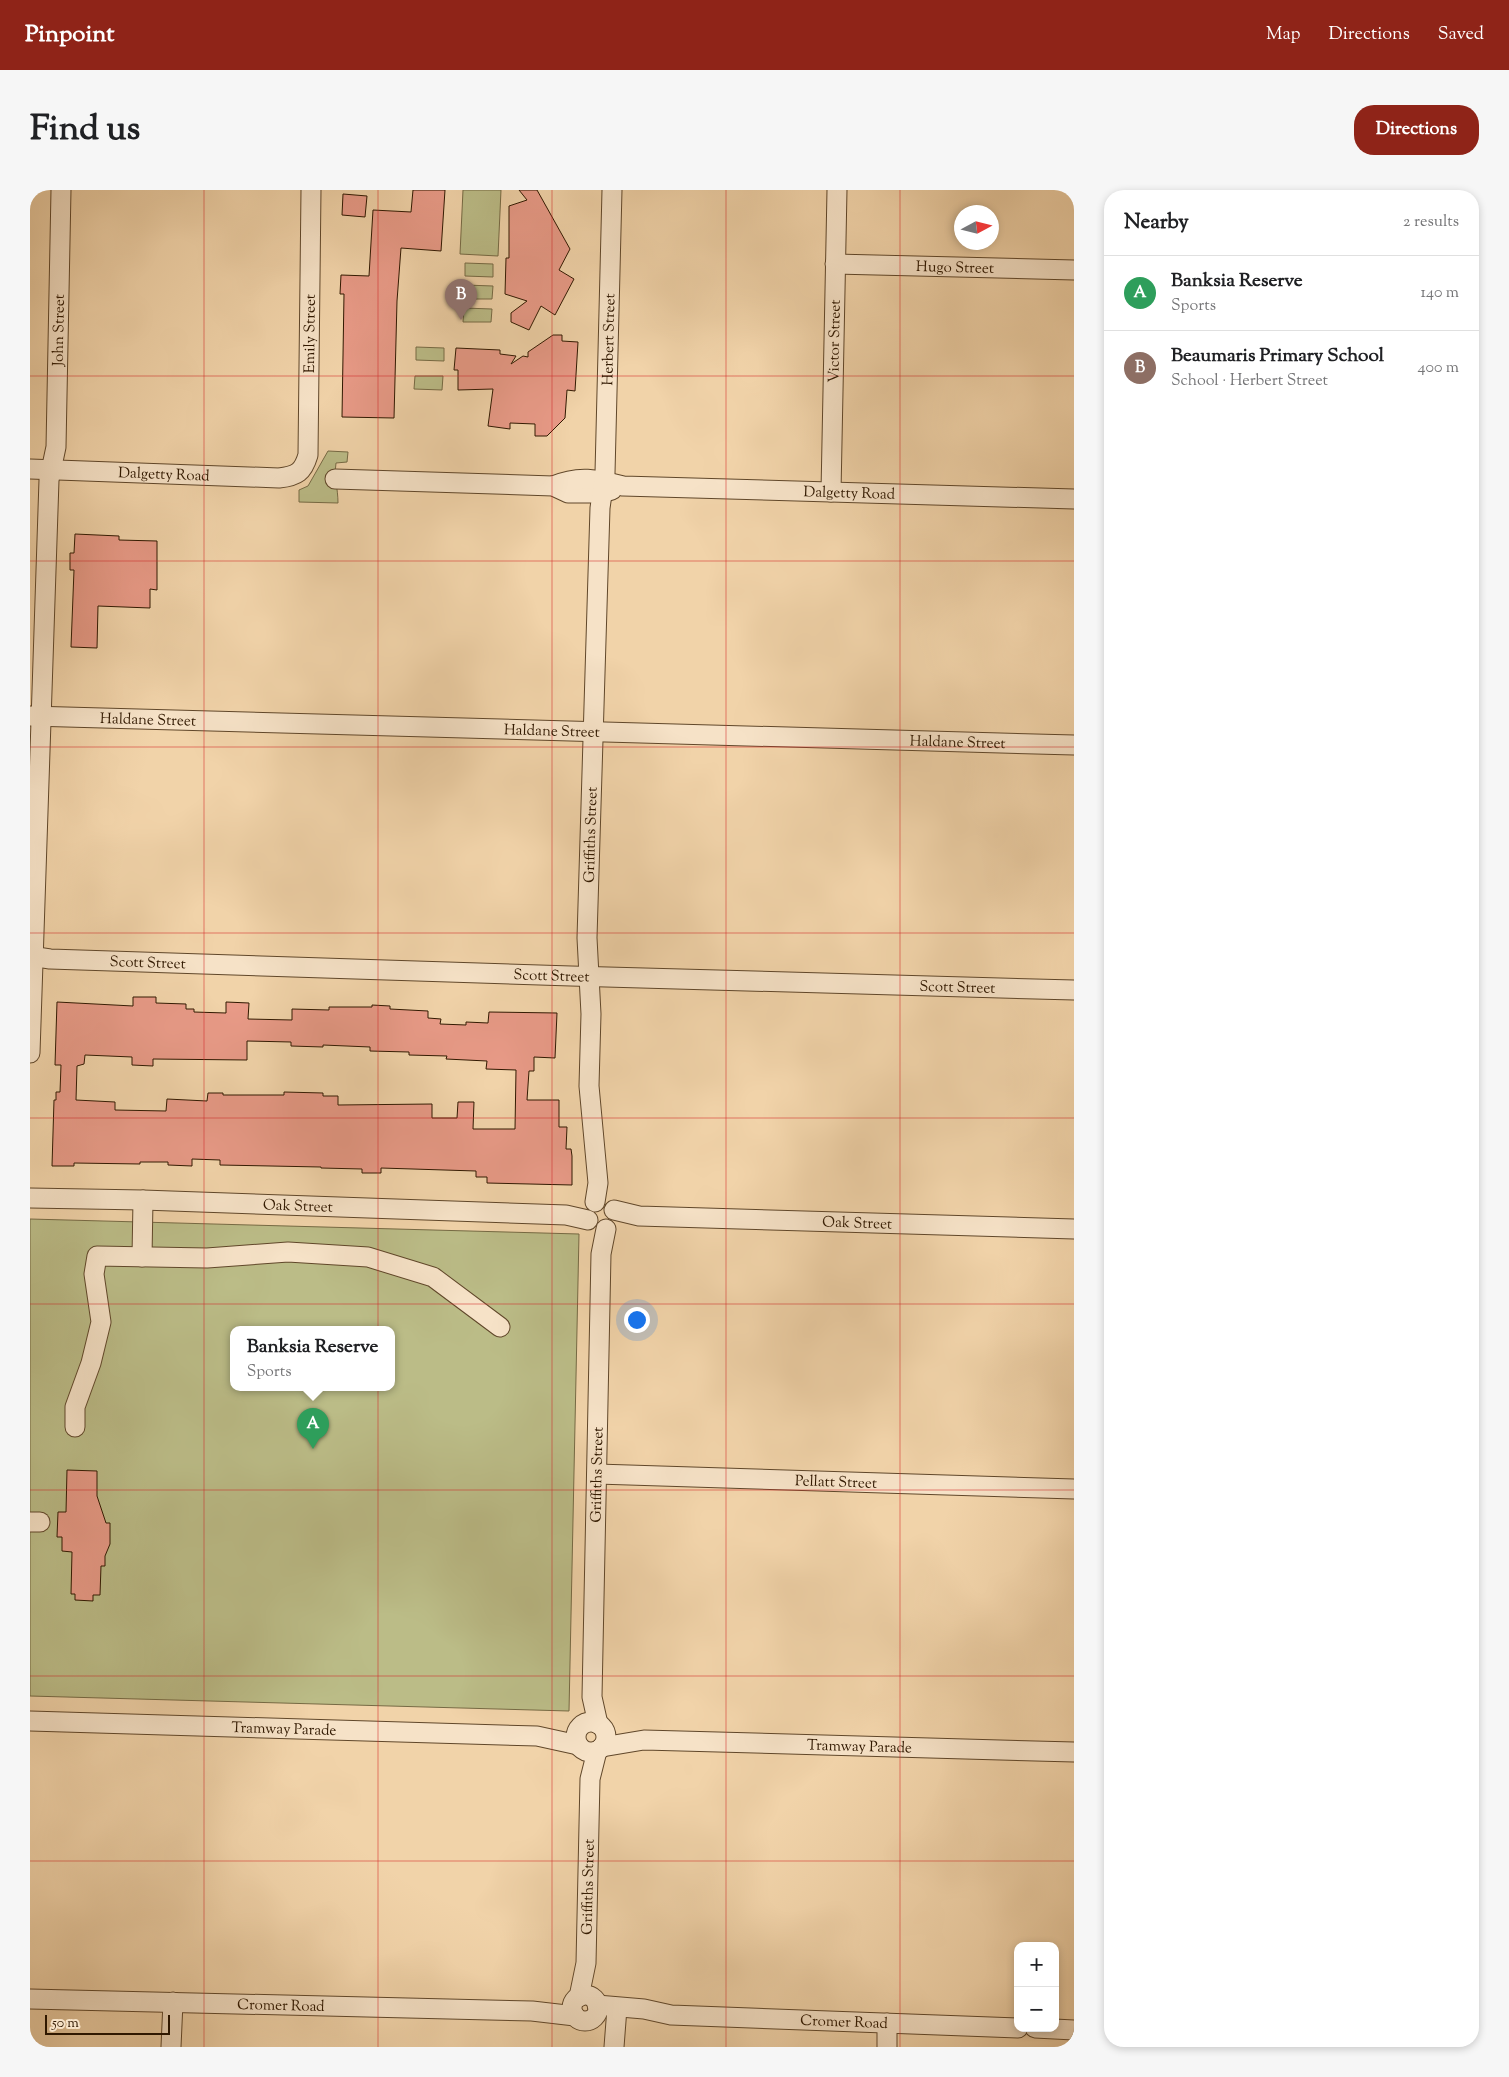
<!DOCTYPE html>
<html lang="en">
<head>
<meta charset="utf-8">
<style>
	body { margin:0; font-family:"Sorts Mill Goudy",serif; background:#f6f6f6; color:#202124 }
	.controls { position:absolute; right:15px; bottom:15px; display:grid; overflow:hidden; border-radius:10px; box-shadow:0 2px 8px #0003 }
	.controls button { width:45px; height:45px; display:grid; place-items:center; padding:0; border:0; border-bottom:1px solid #e0e0e0; background:#fff; color:#202124; font:25px sans-serif }
	.compass { position:absolute; left:924px; top:15px; width:45px; height:45px; border-radius:50%; background:#fff; box-shadow:0 2px 8px #0003; rotate:83deg }
	.scale { position:absolute; left:15px; bottom:12px; width:125px; box-sizing:border-box; padding-left:5px; border:2px solid #301800; border-top:0; font-size:14px; line-height:18px; white-space:nowrap; color:#301800; -webkit-text-stroke:4px #f6e2c7; paint-order:stroke }
	.you { position:absolute; left:606px; top:1129px; width:18px; height:18px; margin:-12px; border:4px solid #fff; border-radius:50%; background:#1a73e8; box-shadow:0 0 0 8px #1a73e833 }
	.badge { display:grid; place-items:center; width:32px; height:32px; border-radius:50%; background:#8f2418; color:#fff; font-size:16px; font-weight:700 }
	.pin { position:absolute; translate:-50% -41px; filter:drop-shadow(0 1px 2px #0008) }
	.pin::after { content:''; position:absolute; top:26px; width:18px; height:15px; background:inherit; clip-path:polygon(0 0,100% 0,50% 100%) }
	.popup { position:absolute; left:200px; top:1136px; width:165px; height:65px; box-sizing:border-box; display:grid; place-content:center; border-radius:10px; background:#fff; filter:drop-shadow(0 1px 4px #0005); font-size:16px; white-space:nowrap; color:#757577 }
	.popup b { font-size:19px; color:#202124 }
	.popup::after { content:''; position:absolute; left:50%; top:100%; margin-left:-10px; border:10px solid transparent; border-top-color:#fff }
	.list { margin:0; padding:0; list-style:none }
	h2 { display:flex; justify-content:space-between; align-items:center; height:65px; margin:0; padding:0 20px; font-size:21px }
	h2 small { font-size:16px; font-weight:400; color:#757577 }
	.list li { display:grid; grid-template-columns:32px 1fr auto; gap:15px; align-items:center; box-sizing:border-box; height:75px; padding:0 20px; border-top:1px solid #e0e0e0 }
	.list b { display:block; font-size:19px; white-space:nowrap }
	.list p { margin:0; font-size:16px; white-space:nowrap; color:#757577 }
	.list em { font-size:16px; font-style:normal; color:#757577 }
	.map { position:relative; flex:none; width:1044px; height:1857px; overflow:hidden; border-radius:20px }
	header { display:flex; align-items:center; gap:30px; box-sizing:border-box; height:70px; padding:0 25px; background:#8f2418; color:#fff }
	header strong { font-size:24px }
	nav { display:flex; gap:28px; margin-inline-start:auto; font-size:18px }
	.intro { display:flex; align-items:center; justify-content:space-between; box-sizing:border-box; height:120px; padding:0 30px }
	h1 { margin:0; font-size:35px }
	.button { padding:12px 22px; border-radius:20px; background:#8f2418; color:#fff; font-size:18px; font-weight:700 }
	main { display:flex; gap:30px; padding:0 30px }
	aside { flex:1; background:#fff; border-radius:20px; box-shadow:0 2px 8px #0003 }
	.map>svg:first-child { display:block }
</style>
</head>
<body>
<header>
<strong>Pinpoint</strong>
<nav><a>Map</a><a>Directions</a><a>Saved</a></nav>
</header>
<div class="intro"><h1>Find us</h1><a class="button">Directions</a></div>
<main>
<div class="map">
<svg width="1044" height="1857" viewBox="0 0 1044 1857">
	<rect width="100%" height="100%" fill="#f1d3a9"/>
	<filter id="stains"><feTurbulence type="fractalNoise" baseFrequency=".004" numOctaves="4"/><feColorMatrix values="0 0 0 0 .2 0 0 0 0 .09 0 0 0 0 .02 0 0 0 .5 -.17"/></filter>
	<radialGradient id="worn" r=".72"><stop offset=".6" stop-color="#630" stop-opacity="0"/><stop offset="1" stop-color="#630" stop-opacity=".3"/></radialGradient>
	<g fill="#bbbc87" stroke="#766a44" fill-rule="evenodd">
		<polygon points="433,0 471,0 468,66 430,64"/>
		<polygon points="435,73 463,74 463,87 435,86"/>
		<polygon points="435,95 463,96 462,109 434,109"/>
		<polygon points="434,118 462,119 461,132 433,132"/>
		<polygon points="386,157 414,158 414,171 386,170"/>
		<polygon points="385,186 413,186 412,200 384,199"/>
		<path d="M298 261 318 262 317 272 306 273C304 287 308 299 308 313L269 312V300L278 296Z"/>
		<path d="M0 1029 549 1044 539 1521 0 1506ZM204 1140H362V1198H204Z"/>
	</g>
	<g fill="#e89a87" stroke="#301800" fill-rule="evenodd">
		<polygon points="383,0 415,0 411,61 371,58 367,111 364,228 312,227 314,104 310,104 311,85 339,86 343,20 381,22"/>
		<polygon points="489,0 507,0 540,59 529,80 544,89 525,125 511,116 499,140 481,132 481,123 497,111 475,104 476,68 479,68 479,16 497,10"/>
		<polygon points="313,4 337,6 335,27 312,25"/>
		<polygon points="523,145 532,145 532,151 548,152 545,201 537,200 535,228 517,246 505,246 505,234 480,233 480,239 458,236 463,199 428,200 428,180 424,180 426,158 470,160 470,164 486,166 481,174 493,166 498,167 498,162"/>
		<polygon points="45,344 89,346 89,350 127,351 127,400 120,399 120,418 68,416 67,458 41,457 44,380 40,380 40,363 44,363"/>
		<path d="M103 807H126V813L156 814V819H164V822L196 823V812L219 813 218 829 262 830V819L299 820V817H342V815L360 816V819L398 821V828L411 829 410 834 436 835V832L458 833 459 822 527 823 525 868 504 867V881H499L497 910H529V937H537L536 959H541L542 966V995L457 993V987H446V981L351 978V983H332V979L291 978V977L190 975V970L162 969V976L138 975V972H110V974L44 973V976H22L24 910H26V902H30L31 875H25L27 812 103 816ZM217 851 261 852V856L293 857V855L340 857V861L379 862V865L417 866 416 869 457 871 456 879 486 880 485 939H443L444 912H428L427 928H402V914L308 915V906H293V903L254 902V905H193V903H178L177 911 137 909 136 921 85 920V912L46 910 47 876 54 874 55 865 102 867V875L123 876V869L217 870Z"/>
		<polygon points="37,1280 67,1281 67,1306 76,1333 80,1333 80,1354 75,1366 75,1376 71,1376 70,1405 63,1405 63,1411 45,1410 45,1404 41,1404 42,1362 32,1361 32,1347 27,1347 28,1322 36,1322"/>
	</g>
	<g fill="none" stroke-linecap="round" stroke-linejoin="round">
		<g stroke="#60472a" stroke-width="21">
			<g id="minor">
				<path id="s1" d="M805 74 1044 80"/>
				<path id="s2" d="M0 279 249 288C267 286 273 282 278 265L281 0"/>
				<polyline points="305,289 523,296 538,303 572,303 582,300"/>
				<path id="s3" d="M523 296C549 285 566 289 593 296L1044 309"/>
				<path id="s4" d="M801 302 807 0"/>
				<path id="s5" d="M0 526 1044 555"/>
				<path id="s6" d="M0 766 20 769 541 786 1044 800"/>
				<path id="s7" d="M0 863 19 290 26 257 31 0"/>
				<path id="s8" d="M0 1008 113 1010 536 1025 558 1030"/>
				<path id="s9" d="M565 1012 568 993 559 896 561 824 557 748 570 318 575 283 582 0"/>
				<path id="s10" d="M584 1020 609 1026 1044 1039"/>
				<polyline points="112,1067 113,1010"/>
				<polyline points="45,1237 45,1217 61,1173 71,1132 64,1084 67,1066 177,1068 258,1062 338,1067 403,1087 470,1137"/>
				<path id="s11" d="M567 1284 1044 1299"/>
				<polyline points="0,1332 10,1332"/>
				<path id="s12" d="M0 1531 507 1546 548 1555"/>
				<circle cx="561" cy="1547" r="15"/>
				<path id="s13" d="M568 1534 562 1507 571 1064 576 1039"/>
				<path id="s14" d="M572 1557 614 1550 1044 1562"/>
				<circle cx="555" cy="1818" r="13"/>
				<path id="s15" d="M549 1807 556 1773 560 1589 567 1561"/>
				<path id="s16" d="M0 1809 502 1821 545 1826"/>
				<path id="s17" d="M567 1815 614 1819 641 1825 988 1838"/>
				<polyline points="1005,1838 1044,1840"/>
				<polyline points="141,1857 143,1812"/>
				<polyline points="584,1857 587,1818"/>
				<polyline points="857,1857 857,1833"/>
			</g>
		</g>
		<use href="#minor" stroke="#f6e2c7" stroke-width="19"/>
	</g>
	<path fill="none" stroke="#d62828" stroke-width="1" stroke-opacity="0.55" d="M174 0V1857M348 0V1857M522 0V1857M696 0V1857M870 0V1857M0 186H1044M0 371H1044M0 557H1044M0 743H1044M0 928H1044M0 1114H1044M0 1300H1044M0 1486H1044M0 1671H1044"/>
	<g text-anchor="middle" stroke-width="4.5" stroke-linejoin="round" paint-order="stroke">
		<g font-size="15" fill="#301800" stroke="#f6e2c7">
			<text dy="5" stroke="none"><textPath href="#s1" startOffset="120">Hugo Street</textPath></text>
			<text dy="5" stroke="none"><textPath href="#s7" startOffset="724">John Street</textPath></text>
			<text dy="5" stroke="none"><textPath href="#s2" startOffset="411">Emily Street</textPath></text>
			<text dy="5" stroke="none"><textPath href="#s9" startOffset="864">Herbert Street</textPath></text>
			<text dy="5" stroke="none"><textPath href="#s4" startOffset="151">Victor Street</textPath></text>
			<text dy="5" stroke="none"><textPath href="#s2" startOffset="134">Dalgetty Road</textPath></text>
			<text dy="5" stroke="none"><textPath href="#s3" startOffset="298">Dalgetty Road</textPath></text>
			<text dy="5" stroke="none"><textPath href="#s5" startOffset="118">Haldane Street</textPath></text>
			<text dy="5" stroke="none"><textPath href="#s5" startOffset="522">Haldane Street</textPath></text>
			<text dy="5" stroke="none"><textPath href="#s5" startOffset="928">Haldane Street</textPath></text>
			<text dy="5" stroke="none"><textPath href="#s9" startOffset="368">Griffiths Street</textPath></text>
			<text dy="5" stroke="none"><textPath href="#s6" startOffset="118">Scott Street</textPath></text>
			<text dy="5" stroke="none"><textPath href="#s6" startOffset="522">Scott Street</textPath></text>
			<text dy="5" stroke="none"><textPath href="#s6" startOffset="928">Scott Street</textPath></text>
			<text dy="5" stroke="none"><textPath href="#s8" startOffset="268">Oak Street</textPath></text>
			<text dy="5" stroke="none"><textPath href="#s10" startOffset="244">Oak Street</textPath></text>
			<text dy="5" stroke="none"><textPath href="#s13" startOffset="250">Griffiths Street</textPath></text>
			<text dy="5" stroke="none"><textPath href="#s11" startOffset="239">Pellatt Street</textPath></text>
			<text dy="5" stroke="none"><textPath href="#s12" startOffset="254">Tramway Parade</textPath></text>
			<text dy="5" stroke="none"><textPath href="#s14" startOffset="258">Tramway Parade</textPath></text>
			<text dy="5" stroke="none"><textPath href="#s15" startOffset="111">Griffiths Street</textPath></text>
			<text dy="5" stroke="none"><textPath href="#s16" startOffset="251">Cromer Road</textPath></text>
			<text dy="5" stroke="none"><textPath href="#s17" startOffset="248">Cromer Road</textPath></text>
		</g>
	</g>
	<rect width="100%" height="100%" filter="url(#stains)"/>
	<rect width="100%" height="100%" fill="url(#worn)"/>
</svg>
<div class="controls">
<button>+</button>
<button>−</button>
</div>
<svg class="compass" viewBox="-18 -18 36 36"><path d="M0-13l5 13h-10z" fill="#e53935"/><path d="M0 13l5-13h-10z" fill="#757577"/></svg>
<div class="scale">50 m</div>
<div class="you"></div>
<div class="pin badge" style="left:283px;top:1259px;background:#2e9e5b">A</div>
<div class="popup"><b>Banksia Reserve</b>Sports</div>
<div class="pin badge" style="left:431px;top:130px;background:#8d6e63">B</div>
</div>
<aside>
<h2>Nearby<small>2 results</small></h2>
<ul class="list">
<li><span class="badge" style="background:#2e9e5b">A</span><div><b>Banksia Reserve</b><p>Sports</p></div><em>140 m</em></li>
<li><span class="badge" style="background:#8d6e63">B</span><div><b>Beaumaris Primary School</b><p>School · Herbert Street</p></div><em>400 m</em></li>
</ul>
</aside>
</main>
</body>
</html>
